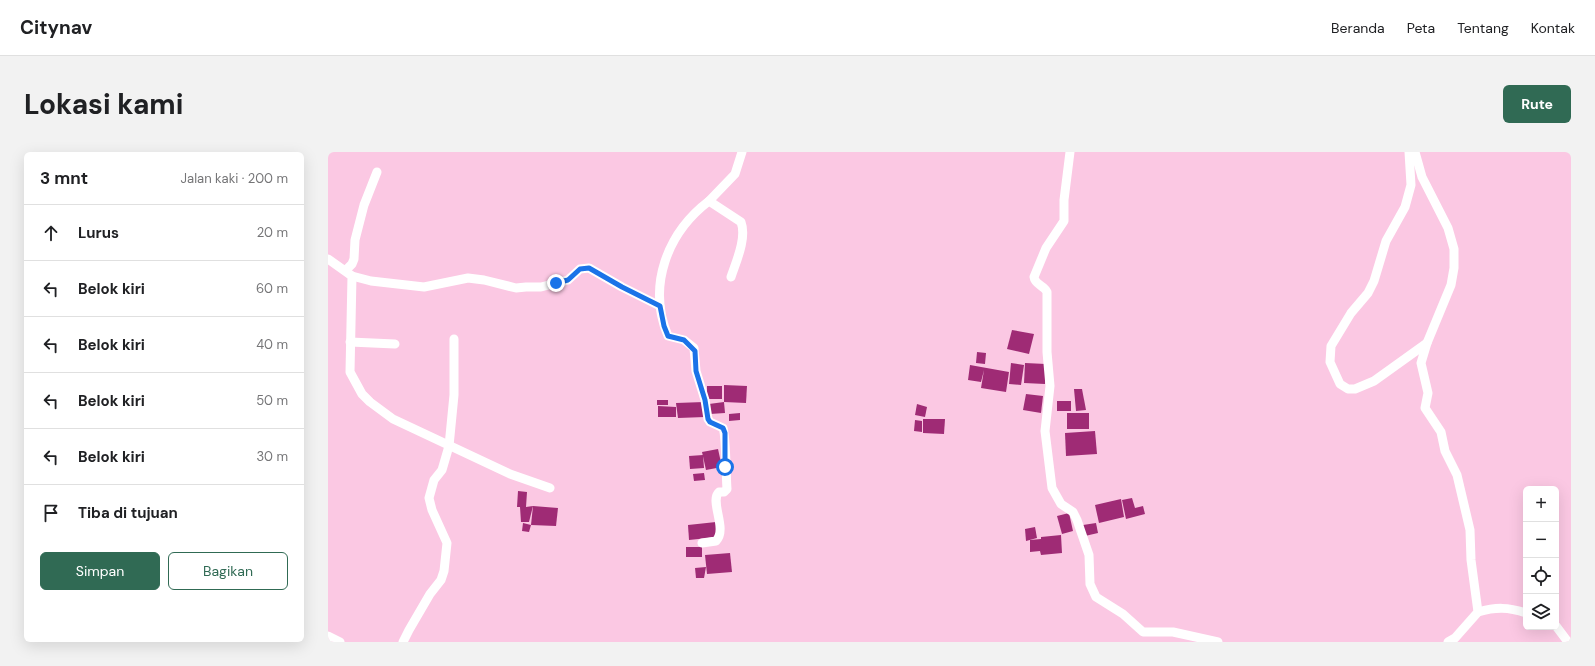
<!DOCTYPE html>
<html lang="id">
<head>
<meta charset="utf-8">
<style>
	body { margin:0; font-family:"DM Sans",sans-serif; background:#f2f2f2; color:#202124 }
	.controls { position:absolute; right:12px; bottom:12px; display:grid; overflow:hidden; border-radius:6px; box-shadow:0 4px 16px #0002 }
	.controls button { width:36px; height:36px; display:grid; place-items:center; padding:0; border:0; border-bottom:1px solid #e0e0e0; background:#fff; color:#202124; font:20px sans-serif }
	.stop { position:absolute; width:12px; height:12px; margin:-9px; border:3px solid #1a73e8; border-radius:50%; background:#fff }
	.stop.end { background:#1a73e8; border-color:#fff; box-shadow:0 1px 4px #0008 }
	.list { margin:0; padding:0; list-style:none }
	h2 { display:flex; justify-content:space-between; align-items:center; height:52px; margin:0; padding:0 16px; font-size:17px }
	h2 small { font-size:13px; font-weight:400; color:#757577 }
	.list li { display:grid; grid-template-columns:26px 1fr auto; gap:12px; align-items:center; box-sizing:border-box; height:56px; padding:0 16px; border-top:1px solid #e0e0e0 }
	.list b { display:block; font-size:15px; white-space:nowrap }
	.list em { font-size:13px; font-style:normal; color:#757577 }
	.actions { display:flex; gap:8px; padding:12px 16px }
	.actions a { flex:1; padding:9px 0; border:1px solid #306a54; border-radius:6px; text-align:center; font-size:14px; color:#306a54 }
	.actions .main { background:#306a54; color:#fff }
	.icon { flex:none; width:22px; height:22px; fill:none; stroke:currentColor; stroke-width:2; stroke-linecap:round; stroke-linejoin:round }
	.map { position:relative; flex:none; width:1243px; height:490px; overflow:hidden; border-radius:6px }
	header { display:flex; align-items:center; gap:24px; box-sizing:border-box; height:56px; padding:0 20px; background:#fff; border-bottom:1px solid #e0e0e0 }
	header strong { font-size:19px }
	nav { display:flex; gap:22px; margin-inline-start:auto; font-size:14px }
	.intro { display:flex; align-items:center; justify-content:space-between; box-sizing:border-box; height:96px; padding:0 24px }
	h1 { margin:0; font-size:28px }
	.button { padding:10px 18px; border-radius:6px; background:#306a54; color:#fff; font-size:14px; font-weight:700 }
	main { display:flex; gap:24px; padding:0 24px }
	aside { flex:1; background:#fff; border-radius:6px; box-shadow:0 4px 16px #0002 }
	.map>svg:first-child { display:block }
</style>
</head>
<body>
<header>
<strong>Citynav</strong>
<nav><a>Beranda</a><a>Peta</a><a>Tentang</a><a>Kontak</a></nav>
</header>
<div class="intro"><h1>Lokasi kami</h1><a class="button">Rute</a></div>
<main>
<aside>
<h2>3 mnt<small>Jalan kaki · 200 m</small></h2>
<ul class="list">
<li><svg class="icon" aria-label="ahead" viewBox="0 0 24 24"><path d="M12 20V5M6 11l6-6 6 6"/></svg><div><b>Lurus</b></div><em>20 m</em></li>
<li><svg class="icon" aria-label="left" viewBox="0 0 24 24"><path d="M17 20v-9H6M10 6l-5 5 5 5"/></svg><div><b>Belok kiri</b></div><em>60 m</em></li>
<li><svg class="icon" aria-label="left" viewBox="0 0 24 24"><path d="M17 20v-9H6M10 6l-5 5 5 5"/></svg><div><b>Belok kiri</b></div><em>40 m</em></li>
<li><svg class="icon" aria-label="left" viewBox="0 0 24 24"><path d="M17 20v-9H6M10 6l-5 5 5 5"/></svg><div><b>Belok kiri</b></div><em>50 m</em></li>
<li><svg class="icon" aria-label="left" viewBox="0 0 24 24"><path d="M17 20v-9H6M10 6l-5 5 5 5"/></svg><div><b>Belok kiri</b></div><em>30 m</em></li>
<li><svg class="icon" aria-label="arrive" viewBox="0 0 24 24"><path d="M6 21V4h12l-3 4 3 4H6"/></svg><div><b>Tiba di tujuan</b></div></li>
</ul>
<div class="actions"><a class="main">Simpan</a><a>Bagikan</a></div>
</aside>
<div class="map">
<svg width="1243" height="490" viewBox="0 0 1243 490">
	<rect width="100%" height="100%" fill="#fbc8e3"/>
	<g fill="#9f2b75">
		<polygon points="684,178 706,182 701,202 679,197"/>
		<polygon points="649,200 658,201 657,212 648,211"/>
		<polygon points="683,211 696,213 693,233 681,232"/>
		<polygon points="697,211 718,212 717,232 696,231"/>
		<polygon points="642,213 681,220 678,240 653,236 656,218 653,230 640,228"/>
		<polygon points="396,233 419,234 418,251 396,250"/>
		<rect x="379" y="234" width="15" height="13"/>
		<polygon points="746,237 754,237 758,258 748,259"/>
		<polygon points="698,242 715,244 713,261 695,258"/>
		<rect x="329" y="248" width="11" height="5"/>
		<rect x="729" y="249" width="14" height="10"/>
		<polygon points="376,250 377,265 350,266 348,251"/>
		<polygon points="396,250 397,261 382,262 381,252"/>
		<polygon points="589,252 599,255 597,265 587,263"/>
		<polygon points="330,254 348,255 348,265 330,265"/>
		<polygon points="412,261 412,268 401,269 401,262"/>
		<rect x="739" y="261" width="22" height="16"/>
		<polygon points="595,267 617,267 616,282 595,281"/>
		<polygon points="587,268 594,269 594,280 586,279"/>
		<polygon points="767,279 769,302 738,304 737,281"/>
		<polygon points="390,297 394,315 378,318 374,300"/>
		<polygon points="375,303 376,316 362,317 361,304"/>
		<polygon points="376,321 377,328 366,329 365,322"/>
		<polygon points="190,339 199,340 198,355 205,354 201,370 193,370 192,355 189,355"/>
		<polygon points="804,346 807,356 815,354 817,362 798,367 794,348"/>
		<polygon points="793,347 796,365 771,371 767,353"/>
		<polygon points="205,354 230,356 228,374 203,373"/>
		<polygon points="741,361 745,379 734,382 729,364"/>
		<polygon points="388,370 389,385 361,388 360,373"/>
		<polygon points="195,371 203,373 201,380 194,379"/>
		<polygon points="768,371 770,381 757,384 755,373"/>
		<polygon points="707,375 709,386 698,389 697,377"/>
		<polygon points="733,383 734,401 713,403 712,399 702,400 702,388 713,387 713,385"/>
		<rect x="358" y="395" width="16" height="10"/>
		<polygon points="402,401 404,420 379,422 377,403"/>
		<polygon points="378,415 376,426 368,426 367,416"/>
	</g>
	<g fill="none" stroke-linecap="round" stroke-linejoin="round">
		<g stroke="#fff" stroke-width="9">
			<path d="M742 0 736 48V69L718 96 706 125C707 133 716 133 719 140V200L722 234 717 279 724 336 733 352 745 360 749 368 761 403 762 432 768 445 795 462 815 480H845L890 490"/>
			<polyline points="1081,0 1083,33 1077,55 1058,89 1046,129 1040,141 1023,161 1003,194 1002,210 1012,232 1020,237 1027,237 1046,229 1099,191"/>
			<polyline points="1087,0 1094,25 1120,76 1126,97 1126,116 1123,133 1099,191 1093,211 1100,241 1097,256 1113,280 1117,299 1129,323 1142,378 1143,408 1150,460 1127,486 1120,490"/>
			<polyline points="0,107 24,124 22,220 34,242 42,250 65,267 182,322 222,336"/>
			<polyline points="18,118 24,112 26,107 27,88 36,53 49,20"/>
			<polyline points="24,124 43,129 96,135 140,126 156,128 188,136 198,135 213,135 240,128 252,117 261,116 294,135 332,154"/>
			<path d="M403 125C408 110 419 86 413 70L381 49 407 22 414 0"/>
			<polyline points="22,190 67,192"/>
			<path d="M374 391 388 389C400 377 381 349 391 340H396L399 337C398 326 398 282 395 276L382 270 380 267 377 248 368 219 366 196 356 188 340 184C319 134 339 81 381 49"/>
			<path d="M1150 460C1168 455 1180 455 1198 461"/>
			<polyline points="1228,474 1240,490"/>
			<polyline points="0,484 12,490"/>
			<polyline points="75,490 81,478 102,442 113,428 116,419 119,391 104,358 101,346 106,328 114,318 121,294 126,243 126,187"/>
		</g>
	</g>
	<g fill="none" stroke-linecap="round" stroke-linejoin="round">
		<polyline stroke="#1a73e8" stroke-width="5" points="228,131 240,128 252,117 261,116 294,135 332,154 336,174 340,184 356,188 367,199 368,219 377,248 380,267 382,270 395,276 397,281 397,315"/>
	</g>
</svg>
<div class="controls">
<button>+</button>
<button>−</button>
<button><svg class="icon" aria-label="locate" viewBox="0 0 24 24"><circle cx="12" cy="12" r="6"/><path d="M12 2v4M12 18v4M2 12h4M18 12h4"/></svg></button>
<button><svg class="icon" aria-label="layers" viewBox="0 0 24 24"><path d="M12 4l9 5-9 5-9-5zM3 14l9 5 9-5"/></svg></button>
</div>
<div class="stop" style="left:397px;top:315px"></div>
<div class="stop end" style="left:228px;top:131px"></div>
</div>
</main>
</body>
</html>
